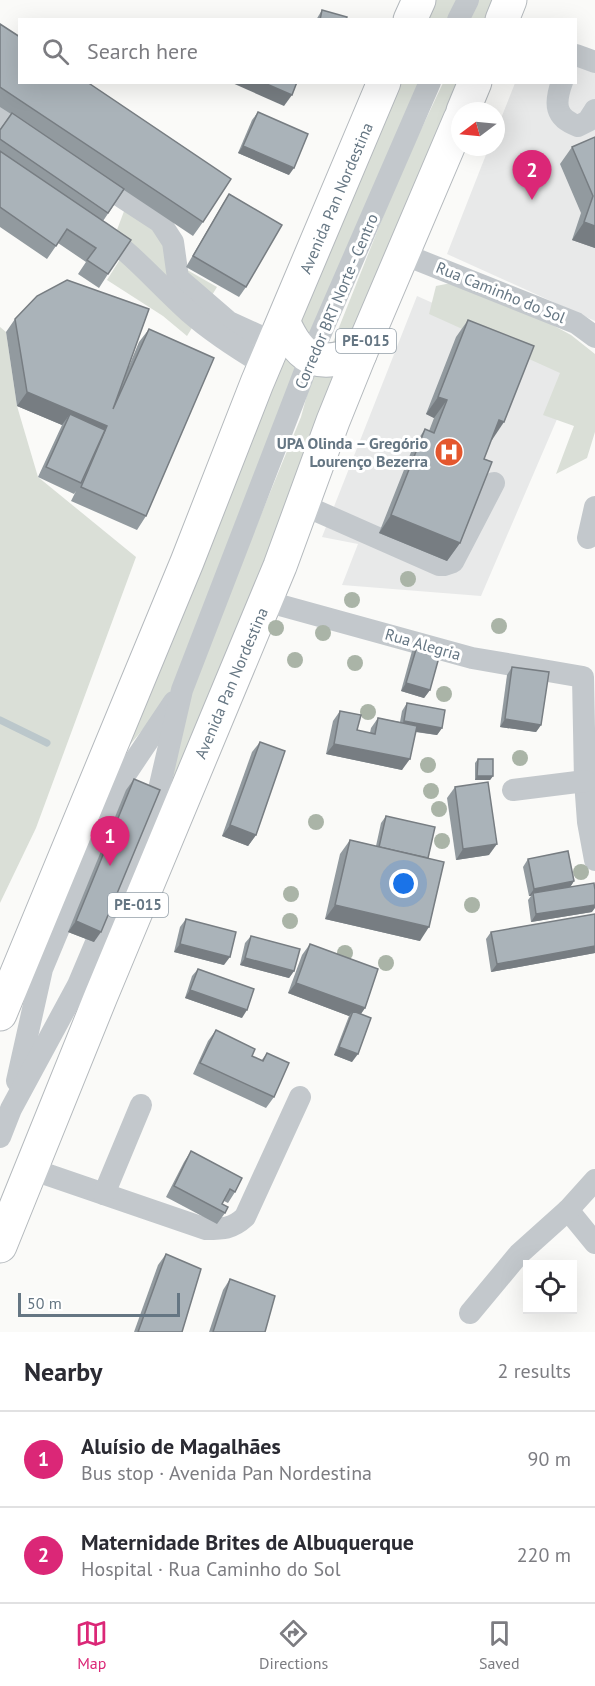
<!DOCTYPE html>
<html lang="en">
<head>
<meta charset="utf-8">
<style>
	body { margin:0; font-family:"PT Sans",sans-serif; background:#f7f7f7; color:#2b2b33 }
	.controls { position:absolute; right:18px; bottom:18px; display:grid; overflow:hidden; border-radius:0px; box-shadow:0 6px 24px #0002 }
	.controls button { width:54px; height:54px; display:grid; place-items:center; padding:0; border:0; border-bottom:2px solid #e1e1e2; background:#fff; color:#2b2b33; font:30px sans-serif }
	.compass { position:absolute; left:451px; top:102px; width:54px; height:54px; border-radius:50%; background:#fff; box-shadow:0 6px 24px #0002; rotate:254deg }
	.scale { position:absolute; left:18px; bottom:15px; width:162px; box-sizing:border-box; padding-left:6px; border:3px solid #657683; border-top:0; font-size:16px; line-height:21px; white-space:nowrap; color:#657683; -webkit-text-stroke:4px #fff; paint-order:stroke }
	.you { position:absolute; left:404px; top:884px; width:21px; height:21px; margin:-15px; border:4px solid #fff; border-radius:50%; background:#1a73e8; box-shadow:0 0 0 9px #1a73e833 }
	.badge { display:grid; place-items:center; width:39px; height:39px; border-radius:50%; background:#db2777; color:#fff; font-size:20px; font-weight:700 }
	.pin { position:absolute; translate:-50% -50px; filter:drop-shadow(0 2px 3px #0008) }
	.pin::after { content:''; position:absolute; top:32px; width:21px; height:18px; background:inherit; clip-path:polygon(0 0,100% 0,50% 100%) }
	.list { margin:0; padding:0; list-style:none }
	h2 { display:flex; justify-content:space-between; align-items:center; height:78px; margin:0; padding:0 24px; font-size:26px }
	h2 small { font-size:20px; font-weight:400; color:#7c7c81 }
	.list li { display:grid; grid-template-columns:39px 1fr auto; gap:18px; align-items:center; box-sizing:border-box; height:96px; padding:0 24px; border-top:2px solid #e1e1e2 }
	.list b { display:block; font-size:22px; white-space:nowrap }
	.list p { margin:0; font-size:20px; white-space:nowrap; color:#7c7c81 }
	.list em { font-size:20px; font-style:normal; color:#7c7c81 }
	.icon { flex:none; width:33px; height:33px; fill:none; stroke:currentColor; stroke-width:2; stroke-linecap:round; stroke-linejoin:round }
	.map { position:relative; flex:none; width:595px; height:1332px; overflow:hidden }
	.search { position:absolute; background:#fff; box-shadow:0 6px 24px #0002; left:18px; right:18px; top:18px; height:66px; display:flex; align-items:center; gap:15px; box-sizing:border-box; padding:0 21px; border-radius:0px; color:#7c7c81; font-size:22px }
	.sheet { height:270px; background:#fff }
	nav { display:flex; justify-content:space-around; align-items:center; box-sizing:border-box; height:84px; border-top:2px solid #e1e1e2; background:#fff; font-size:16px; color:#7c7c81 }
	nav a { display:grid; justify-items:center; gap:3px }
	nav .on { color:#db2777 }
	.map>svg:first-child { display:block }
</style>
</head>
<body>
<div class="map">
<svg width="595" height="1332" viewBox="0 0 595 1332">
	<rect width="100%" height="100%" fill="#fafaf8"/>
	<g fill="#e8e9e9">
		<polygon points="576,64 595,71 595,321 447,254 489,147 496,147 496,131 515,83 576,82"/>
		<polygon points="417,296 579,368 481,596 342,585 358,544 322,537"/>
	</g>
	<g fill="#dadfd7">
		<polygon points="431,0 462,0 453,19 423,20"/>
		<polygon points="478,0 503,0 494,19 470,20"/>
		<polygon points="396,83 424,83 311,335 301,322 379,121"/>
		<polygon points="443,83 467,83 354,338 332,345 400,174"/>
		<polygon points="126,206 154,223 182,267 217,287 187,336 163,316 107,280 124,253 112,243"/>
		<polygon points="451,283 547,322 571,335 595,354 595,432 587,458 556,474 574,426 543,415 560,373 429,314 436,286"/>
		<polygon points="0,327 6,332 17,406 38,477 136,557 36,828 0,903"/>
		<polygon points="284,342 301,360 176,684 144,728 113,765"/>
		<polygon points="314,369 345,379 166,801 192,683 301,417"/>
	</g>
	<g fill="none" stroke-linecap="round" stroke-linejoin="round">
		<polyline stroke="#bbc7cb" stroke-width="7" points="0,720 47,743"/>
		<g stroke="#b4b9bd" stroke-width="35">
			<g id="highway">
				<polyline points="410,20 419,0"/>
				<polyline points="502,20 510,0"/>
				<polyline points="463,111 475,82"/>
				<path d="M284 323C303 365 319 365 360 354"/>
				<polyline points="0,1014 187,562 257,383 384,82"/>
				<polyline points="0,1246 101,996 280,566 333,421 360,354 460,119"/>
			</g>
		</g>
		<g stroke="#c3c8cc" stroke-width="22">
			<polyline points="458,20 468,0"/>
			<polyline points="576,55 595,62"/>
			<path d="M562 82C554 104 555 118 578 126L588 121 595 110"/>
			<polyline points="0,116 31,137"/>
			<polyline points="94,179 160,222 173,242 178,278 229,322 275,343"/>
			<path d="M100 231C133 254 159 285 189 312 213 333 238 349 265 365"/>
			<polyline points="403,254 576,323 595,337"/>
			<polyline points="303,505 439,565 444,565 453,562 494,483"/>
			<polyline points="588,538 595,507"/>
			<polyline points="265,601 472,658 583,677 585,781 588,822 595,860"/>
			<polyline points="513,790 585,781"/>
			<polyline points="17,1081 42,969 119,784 174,702"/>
			<polyline points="0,1137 11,1109 78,985 157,798 182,690 310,358 430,82"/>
			<path d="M31 1169 206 1229C223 1229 232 1229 245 1217L300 1097"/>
			<polyline points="104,1194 141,1105"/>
			<polyline points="568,1210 595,1243"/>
			<polyline points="470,1313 519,1254 568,1210 595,1180"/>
		</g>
		<use href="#highway" stroke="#fff" stroke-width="33"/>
	</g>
	<g fill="#aab4a7">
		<circle cx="408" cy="579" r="8"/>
		<circle cx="352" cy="600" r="8"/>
		<circle cx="499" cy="626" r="8"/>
		<circle cx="276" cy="628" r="8"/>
		<circle cx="323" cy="633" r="8"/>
		<circle cx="295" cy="660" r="8"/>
		<circle cx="355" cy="663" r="8"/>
		<circle cx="444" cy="694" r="8"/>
		<circle cx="368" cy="712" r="8"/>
		<circle cx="520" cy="758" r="8"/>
		<circle cx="428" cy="765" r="8"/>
		<circle cx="431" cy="791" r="8"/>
		<circle cx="439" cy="809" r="8"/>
		<circle cx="316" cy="822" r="8"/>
		<circle cx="442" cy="841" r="8"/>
		<circle cx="581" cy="872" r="8"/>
		<circle cx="291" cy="894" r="8"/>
		<circle cx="472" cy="905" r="8"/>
		<circle cx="290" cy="921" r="8"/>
		<circle cx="345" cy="953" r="8"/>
		<circle cx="386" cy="963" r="8"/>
	</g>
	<g fill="#929a9f">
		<polygon points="322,10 346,20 316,20"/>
		<polygon points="0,24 203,222 193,236 124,190 103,221 108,274 99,288 78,274 86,262 58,243 47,259 0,227 0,129 11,114 0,107"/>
		<polygon points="258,112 289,175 238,153 252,120"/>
		<polygon points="595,137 595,248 572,240 581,213 560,164 572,147"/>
		<polygon points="229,194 246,287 239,297 186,267 222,205"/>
		<polygon points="15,319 129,366 139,342 149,329 146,516 137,530 71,501 76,491 74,494 38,477 62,425 17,406 6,332"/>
		<polygon points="468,320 492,440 491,439 484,459 460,543 447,561 379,533 413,447 425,429 429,431 434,418 426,414 456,337"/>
		<polygon points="418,643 430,690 424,698 401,691 412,651"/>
		<polygon points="512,667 541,725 536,732 500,727 507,675"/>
		<polygon points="407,703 442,728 437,735 415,732 402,770 326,754 333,721 340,711 357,730 370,733 371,728 378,718 400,722 402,711"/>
		<polygon points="260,742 256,835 248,846 222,836 252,752"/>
		<polygon points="478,759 493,776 490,780 475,780 475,763"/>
		<polygon points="134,779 94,942 68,932 126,790"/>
		<polygon points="455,787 489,855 456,860 447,798"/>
		<polygon points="386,816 428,858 420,941 325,919 340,854 350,840 376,846 381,823"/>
		<polygon points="528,859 574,881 570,887 592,912 531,922 528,900 531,896 529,896 523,867"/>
		<polygon points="595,916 595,953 491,972 486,939 491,932"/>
		<polygon points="186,919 224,965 174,952 180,927"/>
		<polygon points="251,936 294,971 289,978 240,965 245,943"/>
		<polygon points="310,944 365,1008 361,1014 352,1062 334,1055 349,1016 288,993 302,955"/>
		<polygon points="198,969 242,1018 185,998 192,976"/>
		<polygon points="216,1030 252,1056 261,1061 267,1053 274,1097 266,1108 193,1074 208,1041"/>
		<polygon points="191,1151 235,1192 228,1203 224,1201 222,1204 225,1213 217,1224 166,1197 184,1162"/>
		<polygon points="166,1254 182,1332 134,1332 158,1265"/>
		<polygon points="230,1279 265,1332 209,1332 223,1290"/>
	</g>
	<g fill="#777d82">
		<polygon points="230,82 262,82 292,95 284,106"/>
		<polygon points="243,146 294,168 289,175 238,153"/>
		<polygon points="584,222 595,226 595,248 572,240"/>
		<polygon points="27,392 107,426 98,440 70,414 62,425 17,406"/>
		<polygon points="438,397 447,400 434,418 426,414"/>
		<polygon points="499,420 504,422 492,440 487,437"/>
		<polygon points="391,515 460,543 447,561 379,533"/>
		<polygon points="406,683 430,690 424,698 401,691"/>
		<polygon points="505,719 541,725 536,732 500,727"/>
		<polygon points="404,721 442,728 437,735 399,729"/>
		<polygon points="334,744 410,759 402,770 326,754"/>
		<polygon points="477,776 493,776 490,780 475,780"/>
		<polygon points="230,825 256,835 248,846 222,836"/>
		<polygon points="497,844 489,855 456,860 463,849"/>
		<polygon points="574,881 569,889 533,893 531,896 529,896 534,889"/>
		<polygon points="335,905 429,927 420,941 325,919"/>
		<polygon points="595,905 595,908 592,912 531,922 536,914"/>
		<polygon points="76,921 101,932 94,942 68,932"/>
		<polygon points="180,944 230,957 224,965 174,952"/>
		<polygon points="595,946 595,953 491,972 497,964"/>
		<polygon points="245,958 294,971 289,978 240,965"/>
		<polygon points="296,983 365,1008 357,1019 353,1011 349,1016 288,993"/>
		<polygon points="190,990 247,1010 242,1018 185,998"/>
		<polygon points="339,1047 358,1054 352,1062 334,1055"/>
	</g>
	<g fill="#aab3b9" stroke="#777d82" stroke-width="1.5">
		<polygon points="322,10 347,17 346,20 320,20"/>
		<polygon points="0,24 20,37 20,82 87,82 231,179 203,222 0,87"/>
		<polygon points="262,82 297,82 292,95"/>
		<polygon points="258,112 308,134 294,168 243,146"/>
		<polygon points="12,113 124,189 108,213 0,139 0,130"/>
		<polygon points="595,137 595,226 584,222 593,196 572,147"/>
		<polygon points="0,151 131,240 108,274 87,260 96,248 67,229 56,246 0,207"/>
		<polygon points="229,194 282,225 246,287 193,256"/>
		<polygon points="67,280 149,309 113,409 149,329 214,358 146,516 81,487 107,426 27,392 15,319 37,296"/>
		<polygon points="468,320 534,346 504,422 499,420 484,459 492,462 460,543 391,515 425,429 434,433 447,400 438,397"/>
		<polygon points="70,414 105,430 81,483 46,467"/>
		<polygon points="418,643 441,650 430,690 406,683"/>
		<polygon points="512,667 549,672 541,725 505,719"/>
		<polygon points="407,703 445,710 442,728 404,721"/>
		<polygon points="340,711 361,715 357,730 375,734 378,718 417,726 410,759 334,744"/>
		<polygon points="260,742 285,751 256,835 230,825"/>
		<polygon points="478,759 493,759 493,776 477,776"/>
		<polygon points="134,779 160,790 101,932 76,921"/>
		<polygon points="488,782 497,844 463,849 455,787"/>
		<polygon points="386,816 435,827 428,858 379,847"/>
		<polygon points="350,840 444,862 429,927 335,905"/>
		<polygon points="568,851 574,881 534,889 528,859"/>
		<polygon points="594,883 595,890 595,905 536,914 533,893"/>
		<polygon points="595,914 595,946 497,964 491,932"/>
		<polygon points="186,919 236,932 230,957 180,944"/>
		<polygon points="251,936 300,949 294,971 245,958"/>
		<polygon points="310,944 378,969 365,1008 296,983"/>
		<polygon points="198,969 254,989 247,1010 190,990"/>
		<polygon points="353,1011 371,1018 358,1054 339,1047"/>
		<polygon points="216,1030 255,1049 252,1056 263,1061 267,1053 289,1063 274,1097 200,1063"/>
		<polygon points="191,1151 242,1178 235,1192 230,1189 222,1204 228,1207 225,1213 174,1186"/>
		<polygon points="166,1254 201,1269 182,1332 138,1332"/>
		<polygon points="230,1279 275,1296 265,1332 213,1332"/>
	</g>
	<defs>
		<g id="hospital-disc" transform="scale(1.5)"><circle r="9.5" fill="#e4572e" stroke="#fff"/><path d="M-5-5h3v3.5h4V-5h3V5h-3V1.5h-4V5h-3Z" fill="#fff"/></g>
	</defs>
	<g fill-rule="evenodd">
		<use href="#hospital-disc" x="449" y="452"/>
	</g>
	<g text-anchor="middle" stroke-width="6" stroke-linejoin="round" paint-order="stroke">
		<g fill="#fff" stroke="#939fa8" stroke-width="1.5">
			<rect x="336" y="329" width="60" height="24" rx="4.5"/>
			<rect x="108" y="893" width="60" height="24" rx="4.5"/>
		</g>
		<g font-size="15" font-weight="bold" fill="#657683">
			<text x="366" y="346">PE-015</text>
			<text x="138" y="910">PE-015</text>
		</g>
		<g font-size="16" fill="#657683" stroke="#fff">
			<text transform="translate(336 198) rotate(-67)" y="6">Avenida Pan Nordestina</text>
			<text transform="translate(501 292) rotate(22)" y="6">Rua Caminho do Sol</text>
			<text transform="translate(336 301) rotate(-67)" y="6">Corredor BRT Norte - Centro</text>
			<text transform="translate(423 644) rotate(16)" y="6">Rua Alegria</text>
			<text transform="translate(231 683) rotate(-67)" y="6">Avenida Pan Nordestina</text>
		</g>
		<g font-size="16" font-weight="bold" fill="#657683" stroke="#fff" text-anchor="end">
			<text x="428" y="449">UPA Olinda – Gregório<tspan x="428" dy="18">Lourenço Bezerra</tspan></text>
		</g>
	</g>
</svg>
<div class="controls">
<button><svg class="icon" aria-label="locate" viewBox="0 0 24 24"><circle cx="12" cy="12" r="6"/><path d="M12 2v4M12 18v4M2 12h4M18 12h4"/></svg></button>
</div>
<svg class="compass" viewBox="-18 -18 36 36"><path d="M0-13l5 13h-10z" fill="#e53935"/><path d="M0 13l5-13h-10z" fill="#7c7c81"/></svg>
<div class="scale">50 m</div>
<div class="you"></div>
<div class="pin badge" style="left:110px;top:866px">1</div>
<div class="pin badge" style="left:532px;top:200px">2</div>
<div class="search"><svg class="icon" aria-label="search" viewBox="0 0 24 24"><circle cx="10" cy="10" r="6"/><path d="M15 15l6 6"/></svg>Search here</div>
</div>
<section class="sheet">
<h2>Nearby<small>2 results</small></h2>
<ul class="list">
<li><span class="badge">1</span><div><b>Aluísio de Magalhães</b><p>Bus stop · Avenida Pan Nordestina</p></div><em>90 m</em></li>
<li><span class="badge">2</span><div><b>Maternidade Brites de Albuquerque</b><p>Hospital · Rua Caminho do Sol</p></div><em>220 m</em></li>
</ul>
</section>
<nav>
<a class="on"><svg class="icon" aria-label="map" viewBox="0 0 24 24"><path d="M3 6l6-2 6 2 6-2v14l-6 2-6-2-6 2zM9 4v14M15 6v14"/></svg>Map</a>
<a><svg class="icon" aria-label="directions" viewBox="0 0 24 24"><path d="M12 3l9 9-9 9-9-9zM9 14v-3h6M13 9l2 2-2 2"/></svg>Directions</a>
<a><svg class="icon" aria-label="saved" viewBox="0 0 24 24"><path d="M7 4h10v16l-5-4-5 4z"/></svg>Saved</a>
</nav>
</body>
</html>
